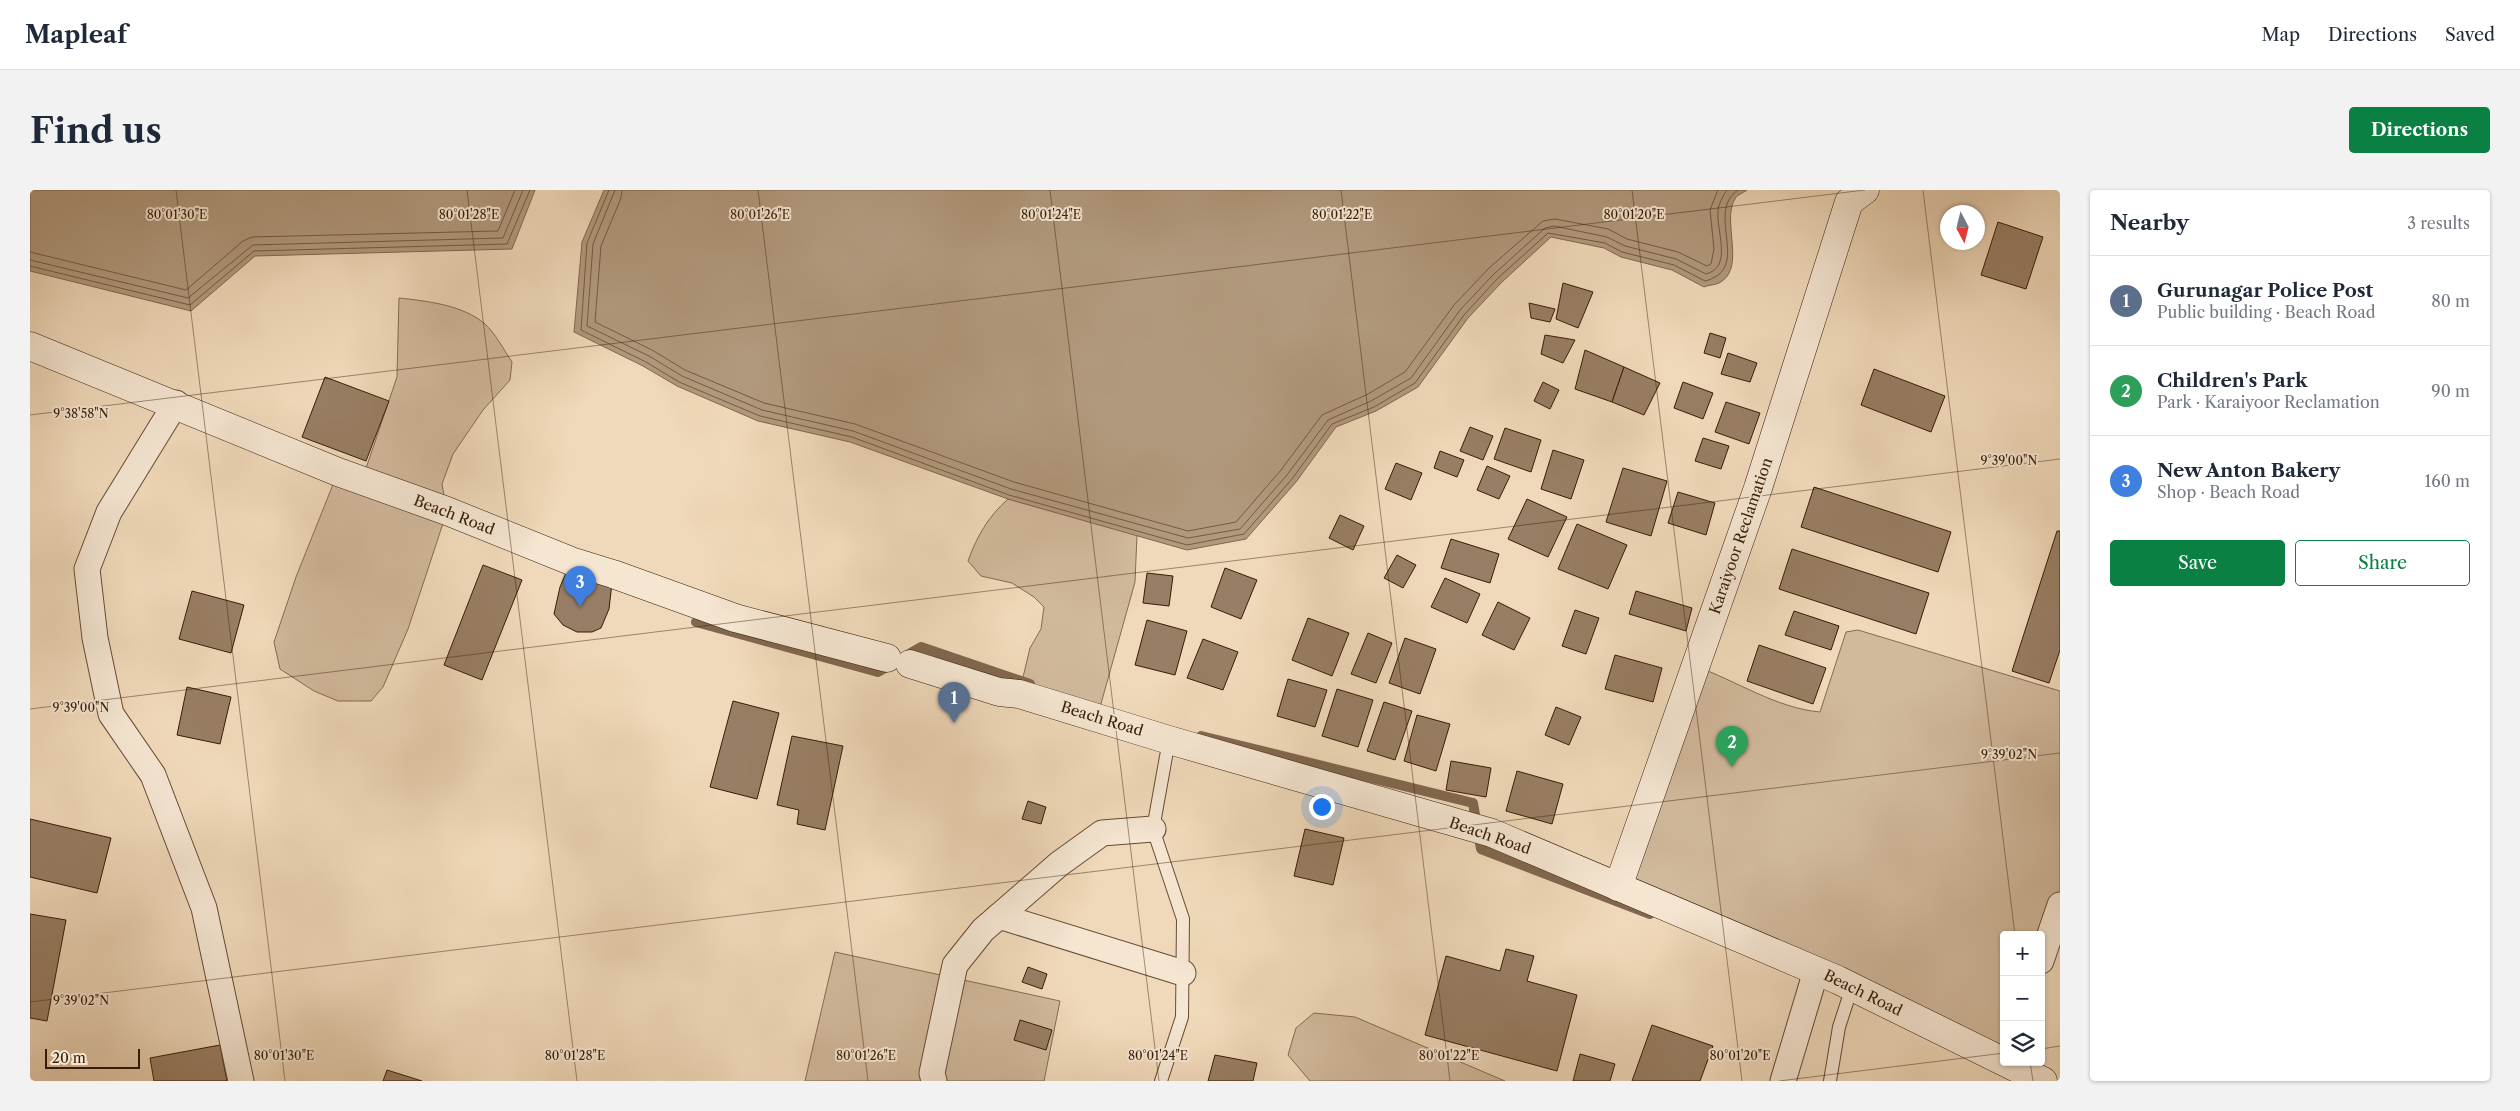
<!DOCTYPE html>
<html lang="en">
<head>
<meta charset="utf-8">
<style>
	body { margin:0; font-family:"Libre Caslon Text",serif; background:#f2f2f3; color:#1f2937 }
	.controls { position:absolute; right:15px; bottom:15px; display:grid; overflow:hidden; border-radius:5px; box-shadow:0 1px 4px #0004 }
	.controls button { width:45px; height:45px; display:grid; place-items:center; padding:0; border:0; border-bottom:1px solid #e0e1e3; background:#fff; color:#1f2937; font:25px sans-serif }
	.compass { position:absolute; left:1910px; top:15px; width:45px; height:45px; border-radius:50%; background:#fff; box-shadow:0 1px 4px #0004; rotate:173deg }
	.scale { position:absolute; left:15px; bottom:12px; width:95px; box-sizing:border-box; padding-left:5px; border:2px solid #381c07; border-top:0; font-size:14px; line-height:18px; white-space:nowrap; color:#381c07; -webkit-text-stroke:4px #f5e6d2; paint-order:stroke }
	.you { position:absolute; left:1291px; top:616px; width:18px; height:18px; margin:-12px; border:4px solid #fff; border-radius:50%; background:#1a73e8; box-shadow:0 0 0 8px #1a73e833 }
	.badge { display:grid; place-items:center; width:32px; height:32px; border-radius:50%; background:#0b8043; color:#fff; font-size:16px; font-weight:700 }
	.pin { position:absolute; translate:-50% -41px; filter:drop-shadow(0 1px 2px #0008) }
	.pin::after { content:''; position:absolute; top:26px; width:18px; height:15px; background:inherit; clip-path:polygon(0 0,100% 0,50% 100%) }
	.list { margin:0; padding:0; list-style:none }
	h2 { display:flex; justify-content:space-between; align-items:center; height:65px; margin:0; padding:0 20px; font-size:21px }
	h2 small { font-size:16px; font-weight:400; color:#747a83 }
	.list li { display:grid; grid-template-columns:32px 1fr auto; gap:15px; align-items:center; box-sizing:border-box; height:90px; padding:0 20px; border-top:1px solid #e0e1e3 }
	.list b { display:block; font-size:19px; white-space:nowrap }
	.list p { margin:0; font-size:16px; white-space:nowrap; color:#747a83 }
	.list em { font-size:16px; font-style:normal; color:#747a83 }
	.actions { display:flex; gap:10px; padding:15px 20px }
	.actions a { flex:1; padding:11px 0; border:1px solid #0b8043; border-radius:5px; text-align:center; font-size:18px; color:#0b8043 }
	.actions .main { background:#0b8043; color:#fff }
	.icon { flex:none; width:28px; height:28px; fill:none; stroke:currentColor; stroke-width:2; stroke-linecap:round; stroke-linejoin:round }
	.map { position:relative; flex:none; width:2030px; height:891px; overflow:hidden; border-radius:5px }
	header { display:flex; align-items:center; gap:30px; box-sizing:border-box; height:70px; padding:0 25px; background:#fff; border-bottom:1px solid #e0e1e3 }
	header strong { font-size:24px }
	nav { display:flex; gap:28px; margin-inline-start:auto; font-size:18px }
	.intro { display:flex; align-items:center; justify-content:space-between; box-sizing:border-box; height:120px; padding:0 30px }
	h1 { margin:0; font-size:35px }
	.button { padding:12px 22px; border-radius:5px; background:#0b8043; color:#fff; font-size:18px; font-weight:700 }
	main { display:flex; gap:30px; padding:0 30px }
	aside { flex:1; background:#fff; border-radius:5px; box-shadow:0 1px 4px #0004 }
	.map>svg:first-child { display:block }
</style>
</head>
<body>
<header>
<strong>Mapleaf</strong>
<nav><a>Map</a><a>Directions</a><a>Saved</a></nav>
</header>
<div class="intro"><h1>Find us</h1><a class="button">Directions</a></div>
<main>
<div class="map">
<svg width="2030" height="891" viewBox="0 0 2030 891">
	<rect width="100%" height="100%" fill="#f0d9ba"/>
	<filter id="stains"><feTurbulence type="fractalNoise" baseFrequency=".004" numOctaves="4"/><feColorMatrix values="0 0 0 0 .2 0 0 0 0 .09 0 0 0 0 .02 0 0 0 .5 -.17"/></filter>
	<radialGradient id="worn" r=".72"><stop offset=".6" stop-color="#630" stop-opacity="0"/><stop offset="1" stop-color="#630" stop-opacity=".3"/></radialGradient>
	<g fill="#d1b99c" stroke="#846a52">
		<path d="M369 108C397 111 433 115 455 134 465 143 474 160 482 172L480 190 453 220 423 264 412 294 417 321 397 382 378 439 353 497 341 511H308L284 501 250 479 244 452 266 387 308 282 332 290 367 187Z"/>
		<path d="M978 309 1107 345 1105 392 1067 528 989 504 1000 458 1011 439 1014 417 1004 407 982 393 951 386 938 371C947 346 958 327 978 309Z"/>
		<path d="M1828 440 2030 501V715L2011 745H1974V872L1588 697 1665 476C1707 491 1746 518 1790 522L1816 442Z"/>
		<polygon points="805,762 1030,811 1014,891 775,891"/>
		<polygon points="1284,823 1325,827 1475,891 1280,891 1258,865 1266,838"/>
	</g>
	<g fill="#b1997d" stroke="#81674e">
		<polygon points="0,0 505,0 482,59 225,66 161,121 0,81"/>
		<path d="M574 0H1717C1713 3 1707 5 1705 9 1691 30 1717 79 1689 93 1685 95 1678 95 1674 97L1642 80 1591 67 1574 58 1521 47 1472 92 1438 128 1388 197 1346 221 1306 237 1266 292 1216 349 1157 360 978 309 820 252 728 231 647 196 613 176 544 142 552 52Z"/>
	</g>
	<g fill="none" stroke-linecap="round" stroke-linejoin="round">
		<g stroke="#745a42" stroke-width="1">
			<path d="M579 0 557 53 551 140 616 172 649 192 730 226 822 247 979 305 1157 355 1214 344 1262 289 1302 234 1344 217 1385 193 1434 125 1468 88 1518 43 1575 53 1592 62 1644 75 1675 91C1723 79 1674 22 1708 0"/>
			<path d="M585 0 563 54 557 136 619 166 652 186 732 220 823 241 981 299 1158 348 1210 339 1257 285 1298 230 1341 211 1381 188 1430 120 1464 84 1515 38 1524 36 1577 47 1595 56 1646 69 1676 84C1703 77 1686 41 1688 21 1688 15 1693 6 1697 0"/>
			<polyline points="592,0 591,8 571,56 565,132 622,160 655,180 734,213 825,234 984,292 1158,341 1206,332 1251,280 1292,225 1338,204 1375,182 1424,115 1459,78 1513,31 1525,29 1578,39 1597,49 1648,62 1677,76 1681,74 1684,59 1680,20 1688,0"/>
			<polyline points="0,62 156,100 213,51 222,47 468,41 485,0"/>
			<polyline points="0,70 158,108 223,55 473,48 493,0"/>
			<polyline points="0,76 160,115 224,61 477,54 500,0"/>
		</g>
		<g stroke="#81674e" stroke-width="10">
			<polyline points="666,432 848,482 891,457 1000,494"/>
			<polyline points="1171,546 1443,613 1451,659 1620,724"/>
		</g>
	</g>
	<g fill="#987e64" stroke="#381c07">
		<polygon points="1968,32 2013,47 1996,99 1951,85"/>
		<polygon points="1533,93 1563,102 1548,138 1526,129"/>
		<polygon points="1499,113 1525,119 1520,132 1501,128"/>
		<polygon points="1680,143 1696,148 1690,168 1674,163"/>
		<polygon points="1515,145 1545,150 1533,173 1511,164"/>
		<polygon points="1555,160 1594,177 1582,212 1545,199"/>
		<polygon points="1698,163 1727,173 1720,192 1691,184"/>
		<polygon points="1594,177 1630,193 1614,225 1582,212"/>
		<polygon points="1844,179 1915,206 1901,242 1831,215"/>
		<polygon points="295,187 359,211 336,271 272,247"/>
		<polygon points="1513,192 1529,200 1520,219 1504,211"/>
		<polygon points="1653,192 1683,203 1673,229 1644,218"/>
		<polygon points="1696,212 1730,223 1719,254 1685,242"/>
		<polygon points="1440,237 1463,246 1453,270 1430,261"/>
		<polygon points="1475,238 1511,250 1501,282 1464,269"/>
		<polygon points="1673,248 1699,256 1691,279 1665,271"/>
		<polygon points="1523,260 1554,270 1541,309 1511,299"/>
		<polygon points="1410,261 1434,270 1427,287 1404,278"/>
		<polygon points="1366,273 1392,283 1381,310 1355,299"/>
		<polygon points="1457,276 1480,286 1469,309 1447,300"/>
		<polygon points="1593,278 1637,291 1621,346 1576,332"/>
		<polygon points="1784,297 1921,342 1908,382 1771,337"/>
		<polygon points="1648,302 1685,313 1676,345 1638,333"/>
		<polygon points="1497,309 1537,327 1518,367 1478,349"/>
		<polygon points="1310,325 1334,336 1323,360 1299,348"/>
		<polygon points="1547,334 1597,355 1578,399 1528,379"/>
		<polygon points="2027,341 2030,341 2030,460 2019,493 1982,481"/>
		<polygon points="1421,349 1469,364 1460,393 1411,378"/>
		<polygon points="1762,359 1899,403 1886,444 1749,399"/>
		<polygon points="1367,365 1386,375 1373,398 1354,388"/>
		<polygon points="541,371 583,384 579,419 571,438 562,442 547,442 533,435 524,424 530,397"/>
		<polygon points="453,375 492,390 452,490 414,475"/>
		<polygon points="1195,378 1227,390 1211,429 1181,417"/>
		<polygon points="1117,383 1143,386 1139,416 1113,413"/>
		<polygon points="1415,388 1450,404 1437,433 1401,417"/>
		<polygon points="162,401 214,415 201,463 149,449"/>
		<polygon points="1606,401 1662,418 1656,441 1599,424"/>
		<polygon points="1468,412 1500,428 1484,460 1452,445"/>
		<polygon points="1545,420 1569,428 1556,464 1532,456"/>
		<polygon points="1764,421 1809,436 1801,460 1755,445"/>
		<polygon points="1278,428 1319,443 1302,486 1262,470"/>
		<polygon points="1117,430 1157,441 1145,485 1105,475"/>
		<polygon points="1338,443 1362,453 1346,493 1321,484"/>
		<polygon points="1375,448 1406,459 1390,504 1359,493"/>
		<polygon points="1173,449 1208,462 1193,500 1157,488"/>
		<polygon points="1729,455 1796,478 1783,514 1717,491"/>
		<polygon points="1585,465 1632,478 1623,512 1575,499"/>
		<polygon points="1258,489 1297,500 1285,537 1247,526"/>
		<polygon points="157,497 201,507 190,554 147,545"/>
		<polygon points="1307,499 1343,510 1328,557 1292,546"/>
		<polygon points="703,511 749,523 727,609 680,597"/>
		<polygon points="1354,512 1382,521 1365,570 1337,561"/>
		<polygon points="1526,517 1551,527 1539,555 1515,545"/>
		<polygon points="1387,525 1420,534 1406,581 1374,571"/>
		<polygon points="762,546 813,556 795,640 767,634 769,620 747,615"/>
		<polygon points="1421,571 1461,578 1456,607 1416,600"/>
		<polygon points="1487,581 1533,594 1522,634 1476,621"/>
		<polygon points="998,611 1016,617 1011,634 992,629"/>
		<polygon points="0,629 81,648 67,703 0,687"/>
		<polygon points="1275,639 1314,648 1303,695 1264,686"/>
		<polygon points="0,724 36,730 17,831 0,828"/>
		<polygon points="1476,759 1504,766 1497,791 1547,805 1527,881 1395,845 1416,766 1470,781"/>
		<polygon points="998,777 1017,784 1012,799 992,792"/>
		<polygon points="990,830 1022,840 1016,860 984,850"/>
		<polygon points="1622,835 1683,856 1670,891 1602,891"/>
		<polygon points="190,855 197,891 124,891 120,868"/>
		<polygon points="1550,864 1585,874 1580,891 1543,891"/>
		<polygon points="1185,865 1227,873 1223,891 1178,891"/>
		<polygon points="357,880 392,891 353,891"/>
	</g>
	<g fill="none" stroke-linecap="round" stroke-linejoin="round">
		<g stroke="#664b34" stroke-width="14">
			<g id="lane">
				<polyline points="1131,891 1152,827 1153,729 1123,639 1139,550"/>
				<polyline points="1800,891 1809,837 1822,797"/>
			</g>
		</g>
		<g stroke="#664b34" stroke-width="27">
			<g id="street">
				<polyline points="146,213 79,322 57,379 65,448 81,524 123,585 174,718 211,891"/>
				<polyline points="969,726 1153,783"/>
				<polyline points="2011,771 2030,715"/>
				<polyline points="904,891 902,883 925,775 953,740 1029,674 1072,643 1123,639"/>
				<polyline points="1753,891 1786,781"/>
			</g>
		</g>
		<g stroke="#381c07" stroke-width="29">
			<g id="secondary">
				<polyline points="0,156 308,282 417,321 541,371 583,384 705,428 857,468"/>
				<polyline points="880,474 969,502 989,504 1139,550 1462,643 1808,790 2013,891"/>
				<polyline points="1588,697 1728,298 1819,12 1835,0"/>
			</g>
		</g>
		<use href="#lane" stroke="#f5e6d2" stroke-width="12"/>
		<use href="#street" stroke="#f5e6d2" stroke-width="25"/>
		<use href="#secondary" stroke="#f5e6d2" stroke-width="28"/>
	</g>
	<path fill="none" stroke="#381c07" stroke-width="1" stroke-opacity="0.45" d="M146 0 255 891M437 0 547 891M728 0 838 891M1020 0 1129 891M1311 0 1420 891M1602 0 1712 891M1893 0 1985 745M0 225 1835 0M0 519 2030 269M0 812 2030 563M2011 859 2030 856M2000 872 2003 891M1749 891 1974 863"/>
	<g text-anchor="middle" stroke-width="4" stroke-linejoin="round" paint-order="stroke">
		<g font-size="15" fill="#381c07" stroke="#f5e6d2">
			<text transform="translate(424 325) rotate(21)" y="5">Beach Road</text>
			<text transform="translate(1711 346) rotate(-71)" y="5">Karaiyoor Reclamation</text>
			<text transform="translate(1072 529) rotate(17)" y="5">Beach Road</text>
			<text transform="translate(1460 646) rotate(19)" y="5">Beach Road</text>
			<text transform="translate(1833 803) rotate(26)" y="5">Beach Road</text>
		</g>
	</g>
	<g font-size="12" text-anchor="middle" fill="#381c07" stroke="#f5e6d2" stroke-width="4" stroke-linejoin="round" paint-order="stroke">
		<text x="147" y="29">80°01'30"E</text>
		<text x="439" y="29">80°01'28"E</text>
		<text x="730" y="29">80°01'26"E</text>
		<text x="1021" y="29">80°01'24"E</text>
		<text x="1312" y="29">80°01'22"E</text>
		<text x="1604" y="29">80°01'20"E</text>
		<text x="51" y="228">9°38'58"N</text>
		<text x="1979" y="275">9°39'00"N</text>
		<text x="51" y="522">9°39'00"N</text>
		<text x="1979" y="569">9°39'02"N</text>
		<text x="51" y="815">9°39'02"N</text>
		<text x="254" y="870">80°01'30"E</text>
		<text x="545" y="870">80°01'28"E</text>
		<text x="836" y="870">80°01'26"E</text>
		<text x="1128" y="870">80°01'24"E</text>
		<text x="1419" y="870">80°01'22"E</text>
		<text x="1710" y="870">80°01'20"E</text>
	</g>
	<rect width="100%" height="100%" filter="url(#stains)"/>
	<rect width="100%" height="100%" fill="url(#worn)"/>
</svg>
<div class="controls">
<button>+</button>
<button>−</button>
<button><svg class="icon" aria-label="layers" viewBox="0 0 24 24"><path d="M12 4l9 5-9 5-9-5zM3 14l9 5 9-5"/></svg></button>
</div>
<svg class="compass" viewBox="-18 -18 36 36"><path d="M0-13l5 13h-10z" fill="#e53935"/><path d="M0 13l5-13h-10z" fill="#747a83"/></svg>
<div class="scale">20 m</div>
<div class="you"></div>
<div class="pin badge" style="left:924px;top:533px;background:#5c6f8a">1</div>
<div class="pin badge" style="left:1702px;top:577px;background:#2e9e5b">2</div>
<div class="pin badge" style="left:550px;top:417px;background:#3f7fe0">3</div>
</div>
<aside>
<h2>Nearby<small>3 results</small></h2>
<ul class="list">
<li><span class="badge" style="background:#5c6f8a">1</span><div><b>Gurunagar Police Post</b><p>Public building · Beach Road</p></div><em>80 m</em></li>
<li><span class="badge" style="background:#2e9e5b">2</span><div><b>Children's Park</b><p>Park · Karaiyoor Reclamation</p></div><em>90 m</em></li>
<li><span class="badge" style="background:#3f7fe0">3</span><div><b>New Anton Bakery</b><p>Shop · Beach Road</p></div><em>160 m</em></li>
</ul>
<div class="actions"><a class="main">Save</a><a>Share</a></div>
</aside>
</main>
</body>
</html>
